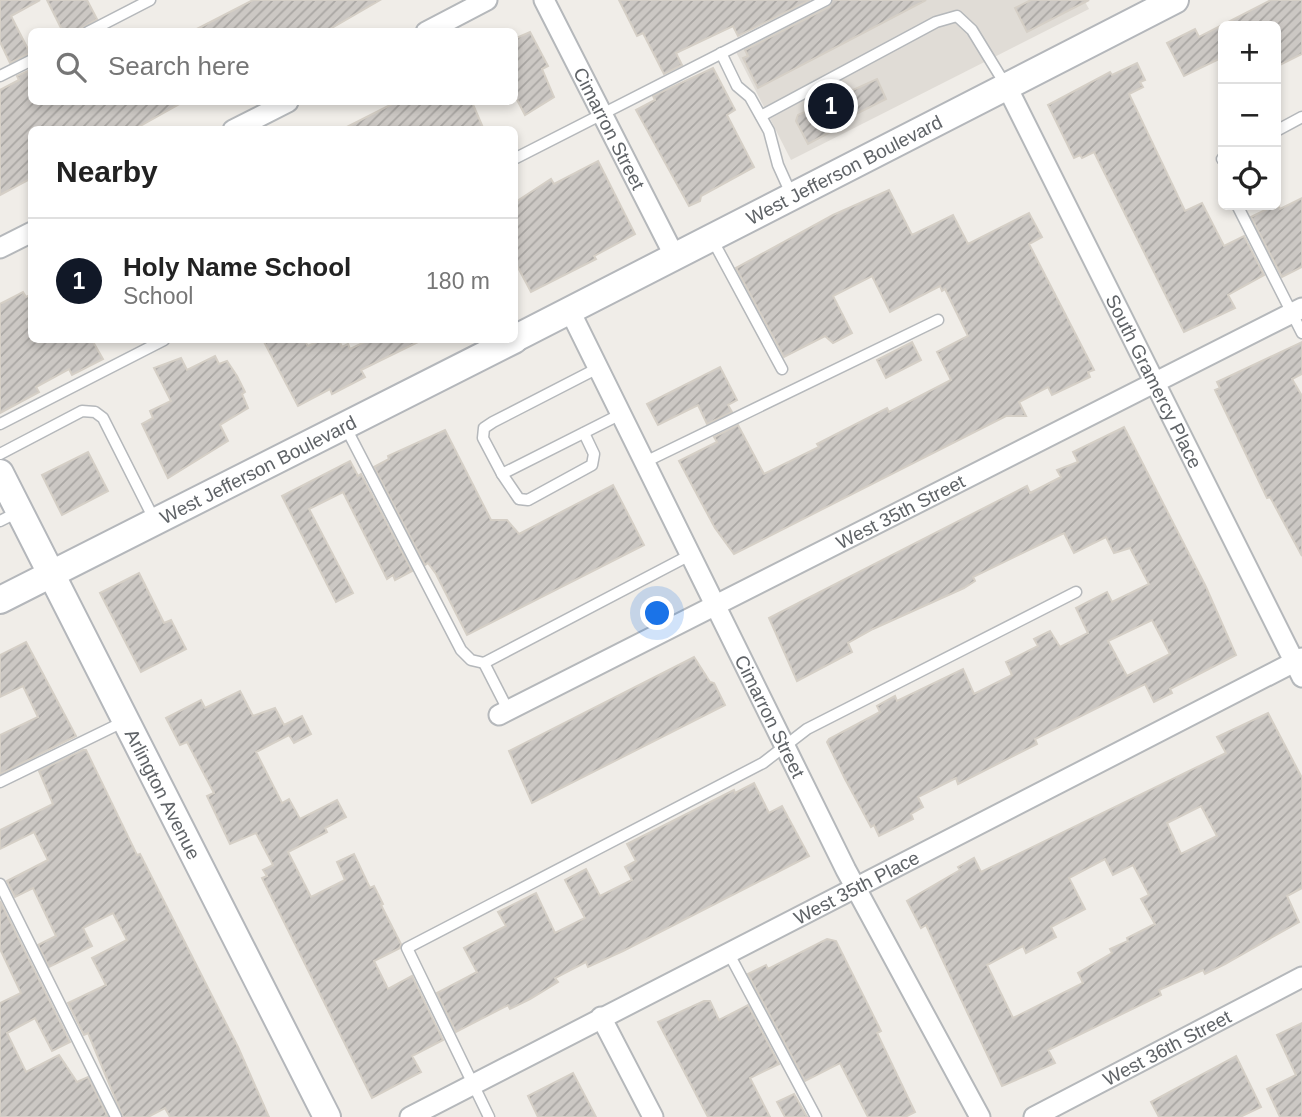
<!DOCTYPE html>
<html lang="en">
<head>
<meta charset="utf-8">
<style>
	body { margin:0; font-family:Arial,sans-serif; background:#f2f2f2; color:#222 }
	.controls { position:absolute; right:21px; top:21px; display:grid; overflow:hidden; border-radius:10px; box-shadow:0 4px 10px #0003 }
	.controls button { width:63px; height:63px; display:grid; place-items:center; padding:0; border:0; border-bottom:2px solid #e0e0e0; background:#fff; color:#222; font:35px sans-serif }
	.you { position:absolute; left:658px; top:614px; width:24px; height:24px; margin:-18px; border:5px solid #fff; border-radius:50%; background:#1a73e8; box-shadow:0 0 0 10px #1a73e833 }
	.badge { display:grid; place-items:center; width:46px; height:46px; border-radius:50%; background:#111827; color:#fff; font-size:23px; font-weight:700 }
	.pin { position:absolute; translate:-50% -50%; border:4px solid #fff; box-shadow:0 2px 7px #0006 }
	.list { margin:0; padding:0; list-style:none }
	h2 { display:flex; justify-content:space-between; align-items:center; height:91px; margin:0; padding:0 28px; font-size:30px }
	h2 small { font-size:23px; font-weight:400; color:#767676 }
	.list li { display:grid; grid-template-columns:46px 1fr auto; gap:21px; align-items:center; box-sizing:border-box; height:126px; padding:0 28px; border-top:2px solid #e0e0e0 }
	.list b { display:block; font-size:26px; white-space:nowrap }
	.list p { margin:0; font-size:23px; white-space:nowrap; color:#767676 }
	.list em { font-size:23px; font-style:normal; color:#767676 }
	.icon { flex:none; width:38px; height:38px; fill:none; stroke:currentColor; stroke-width:2; stroke-linecap:round; stroke-linejoin:round }
	.map { position:relative; flex:none; width:1302px; height:1117px; overflow:hidden }
	.search { position:absolute; background:#fff; box-shadow:0 4px 10px #0003; left:28px; top:28px; width:490px; height:77px; display:flex; align-items:center; gap:18px; box-sizing:border-box; padding:0 24px; border-radius:10px; color:#767676; font-size:26px }
	.panel { position:absolute; background:#fff; box-shadow:0 4px 10px #0003; left:28px; top:126px; width:490px; height:217px; border-radius:10px }
	.map>svg:first-child { display:block }
</style>
</head>
<body>
<div class="map">
<svg width="1302" height="1117" viewBox="0 0 1302 1117">
	<defs>
		<pattern id="building-hatch" width="6" height="6" patternUnits="userSpaceOnUse" patternTransform="scale(1.75)"><rect width="6" height="6" fill="#ccc8c4"/><path d="M-1 1l2-2M0 6l6-6M5 7l2-2" fill="none" stroke="#a9a6a3"/></pattern>
	</defs>
	<rect width="100%" height="100%" fill="#f0ede8"/>
	<polygon fill="#e0dcd6" points="839,0 1084,0 1089,9 791,160 736,52"/>
	<g fill="url(#building-hatch)" stroke="#d5cfc6" stroke-width="2" fill-rule="evenodd">
		<polygon points="0,0 40,0 11,16 30,53 10,63 0,42"/>
		<polygon points="47,0 87,0 97,19 75,32 63,32"/>
		<polygon points="253,0 380,0 330,29 191,32"/>
		<polygon points="619,0 810,0 738,36 733,26 676,53 682,65 664,74 643,33 637,36"/>
		<polygon points="833,0 926,0 758,88 743,58 748,56 745,50 829,7"/>
		<polygon points="1031,0 1089,0 1027,32 1015,8"/>
		<polygon points="1271,0 1302,0 1302,54 1276,67 1276,26 1223,26 1223,57 1184,76 1167,43 1195,29 1199,37"/>
		<polygon points="530,32 548,66 542,69 554,97 525,115 514,94 514,39"/>
		<polygon points="1137,63 1145,80 1140,82 1143,87 1129,94 1185,211 1202,203 1224,246 1244,236 1264,275 1228,295 1235,308 1184,332 1094,152 1082,158 1080,155 1074,158 1048,105 1110,72 1112,75"/>
		<polygon points="713,68 735,110 727,115 754,167 701,196 700,201 689,206 636,110 655,100 653,96"/>
		<polygon points="32,69 32,102 183,102 133,130 32,130 32,178 0,195 0,90 19,80 17,76"/>
		<polygon points="877,79 886,99 834,125 836,129 808,144 796,121 798,115"/>
		<polygon points="396,102 472,102 484,130 341,130"/>
		<polygon points="598,161 635,234 594,256 596,259 531,292 514,260 514,203 551,179 554,184"/>
		<polygon points="889,190 912,235 953,215 968,244 1029,213 1042,237 1029,244 1094,370 1088,372 1090,377 1052,395 1048,387 1019,402 1026,416 1006,416 734,554 715,528 679,461 717,442 714,437 738,425 764,474 819,447 817,444 887,408 889,412 951,380 937,352 968,336 945,289 942,291 940,286 890,312 872,276 833,296 852,333 833,343 825,336 784,357 736,268 833,215"/>
		<polygon points="1302,198 1302,267 1282,277 1251,217 1277,204 1280,209"/>
		<polygon points="23,292 26,297 32,294 32,340 92,340 103,359 72,375 69,369 36,387 39,392 0,413 0,304"/>
		<polygon points="263,340 304,340 308,346 321,340 339,340 342,347 348,344 350,349 369,340 422,340 361,370 365,377 332,394 330,389 298,406"/>
		<polygon points="912,342 921,360 886,378 877,360"/>
		<polygon points="1302,342 1302,374 1292,379 1302,396 1302,556 1270,497 1267,498 1215,390 1220,388 1217,382"/>
		<polygon points="215,356 219,364 227,361 237,376 245,392 242,394 248,408 220,425 228,441 168,478 142,424 153,418 150,411 171,401 154,368 181,358 187,370"/>
		<polygon points="720,367 737,400 728,405 732,412 707,424 698,405 658,425 647,404"/>
		<path d="M1124 427 1206 587 1236 655 1170 689 1172 693 1154 702 1145 684 1035 739 1037 744 958 784 956 778 918 797 923 807 911 814 913 819 879 836 874 825 871 827 845 779 827 742 829 739 880 712 877 706 895 696 897 701 963 669 974 694 1012 675 1006 662 1038 646 1034 639 1050 631 1060 647 1088 633 1076 608 1107 592 1112 602 1149 584 1130 548 1114 553 1106 537 1074 553 1064 533 973 577 975 581 964 588 873 629 848 643 852 652 797 681 769 618 1027 486 1030 493 1061 477 1057 470 1078 462 1073 452ZM1152 620 1170 654 1127 676 1108 641Z"/>
		<polygon points="445,430 491,520 507,520 519,534 613,485 644,545 467,635 436,574 428,563 425,565 374,467 389,459 388,456"/>
		<polygon points="88,452 108,491 62,515 42,475"/>
		<polygon points="350,461 358,476 361,474 412,571 395,580 393,575 387,579 343,492 309,509 353,593 336,602 282,496"/>
		<polygon points="139,573 164,623 171,620 186,649 141,672 100,593"/>
		<polygon points="26,642 76,736 0,774 0,735 38,717 23,686 0,697 0,655"/>
		<polygon points="694,657 710,682 714,683 725,705 532,803 509,751"/>
		<polygon points="240,691 253,716 275,708 284,725 302,716 311,734 294,743 289,735 256,752 282,803 289,799 300,819 337,800 346,817 325,828 327,832 288,852 311,897 345,880 337,862 354,854 370,888 374,886 383,904 381,905 401,944 400,948 374,961 388,989 412,976 443,1040 412,1056 421,1072 372,1098 262,878 267,876 263,870 273,865 256,833 230,844 207,796 214,793 187,742 180,745 166,718 201,700 205,708"/>
		<path d="M1268 713 1302 778V888L1287 896 1299 922 1225 964 1205 974 1203 970 1159 990 1161 995 1048 1050 1055 1063 1002 1086 926 925 921 928 907 901 960 870 958 867 974 858 981 872 1226 753 1217 737ZM1201 806 1217 836 1181 854 1167 823ZM1105 859 1113 875 1133 865 1149 895 1141 899 1155 924 1127 938 1128 941 1110 949 1112 953 1078 973 1083 983 1013 1018 987 965 1023 946 1026 953 1056 937 1051 927 1085 909 1069 878Z"/>
		<polygon points="83,750 86,750 137,855 140,854 238,1047 269,1117 170,1117 165,1108 148,1117 123,1117 88,1033 84,1035 68,1003 106,985 92,958 127,940 113,913 83,928 92,946 49,967 38,945 56,936 33,888 15,897 7,881 48,860 34,832 0,849 0,830 53,804 39,771"/>
		<polygon points="754,783 769,813 782,806 809,856 623,951 588,967 586,962 555,978 558,982 530,999 510,1009 508,1005 456,1032 437,993 477,972 464,948 506,926 498,912 536,893 555,933 585,918 565,880 586,869 600,896 632,880 625,867 636,861 627,844 734,790 735,793"/>
		<polygon points="0,901 70,1042 52,1051 35,1018 7,1033 26,1072 59,1055 77,1082 88,1077 108,1117 0,1117 0,1003 21,993 0,949"/>
		<polygon points="827,939 836,941 881,1031 877,1033 915,1112 905,1117 868,1117 840,1063 805,1081 748,974 766,965 768,969"/>
		<polygon points="704,1001 710,1001 719,1020 748,1005 779,1064 750,1078 770,1117 708,1117 658,1022"/>
		<polygon points="1302,1023 1302,1117 1280,1117 1267,1089 1296,1075 1277,1035"/>
		<polygon points="1236,1056 1261,1107 1240,1117 1159,1117 1151,1102"/>
		<polygon points="573,1073 596,1117 538,1117 528,1096"/>
		<polygon points="794,1094 807,1117 785,1117 777,1102"/>
	</g>
	<g fill="none" stroke-linecap="round" stroke-linejoin="round">
		<g stroke="#b5b8bb" stroke-width="13">
			<g id="lane">
				<polyline points="88,32 150,0"/>
				<polyline points="721,53 737,86 750,97 769,131 778,165 792,196"/>
				<polyline points="0,76 32,60"/>
				<polyline points="761,116 936,22 957,16 972,30 1005,84"/>
				<polyline points="1276,131 1302,117"/>
				<polyline points="514,159 826,0"/>
				<polyline points="1222,159 1223,158"/>
				<polyline points="1237,205 1302,333"/>
				<polyline points="712,239 782,369"/>
				<polyline points="598,368 493,422 484,428 483,438 502,474 621,414"/>
				<polyline points="0,424 164,340"/>
				<polyline points="345,426 461,650 471,660 484,663 690,555"/>
				<polyline points="0,454 82,411 95,412 103,418 155,521"/>
				<polyline points="645,462 938,320"/>
				<polyline points="502,474 519,499 528,500 592,465 594,454 584,433"/>
				<polyline points="0,521 18,512"/>
				<polyline points="484,663 508,710"/>
				<polyline points="0,782 125,721"/>
				<polyline points="0,884 116,1117"/>
				<polyline points="728,952 816,1117"/>
				<polyline points="489,1117 407,948 763,763 807,729 1076,592"/>
			</g>
		</g>
		<g stroke="#b5b8bb" stroke-width="23">
			<g id="street">
				<path id="s1" d="M544 0 675 257"/>
				<polyline points="426,32 487,0"/>
				<path id="s2" d="M1007 87 1302 677"/>
				<polyline points="233,130 288,102"/>
				<polyline points="0,248 32,232"/>
				<path id="s3" d="M570 311 846 870 980 1117"/>
				<path id="s4" d="M499 715 1302 308"/>
				<polyline points="601,1017 653,1117"/>
				<path id="s5" d="M410 1117 1302 658"/>
				<path id="s6" d="M1034 1117 1302 977"/>
			</g>
		</g>
		<g stroke="#b4b7bb" stroke-width="30">
			<g id="secondary">
				<path id="s7" d="M514 339 1175 0"/>
				<path id="s8" d="M0 473 327 1117"/>
				<path id="s9" d="M0 600 514 340"/>
			</g>
		</g>
		<use href="#lane" stroke="#fff" stroke-width="10"/>
		<use href="#street" stroke="#fff" stroke-width="19"/>
		<use href="#secondary" stroke="#fff" stroke-width="26"/>
	</g>
	<g text-anchor="middle" stroke-width="5" stroke-linejoin="round" paint-order="stroke">
		<g font-size="19" fill="#5f6367" stroke="#fff">
			<text dy="7" stroke="none"><textPath href="#s1" startOffset="144">Cimarron Street</textPath></text>
			<text dy="7" stroke="none"><textPath href="#s7" startOffset="371">West Jefferson Boulevard</textPath></text>
			<text dy="7" stroke="none"><textPath href="#s2" startOffset="329">South Gramercy Place</textPath></text>
			<text dy="7" stroke="none"><textPath href="#s9" startOffset="289">West Jefferson Boulevard</textPath></text>
			<text dy="7" stroke="none"><textPath href="#s4" startOffset="450">West 35th Street</textPath></text>
			<text dy="7" stroke="none"><textPath href="#s3" startOffset="452">Cimarron Street</textPath></text>
			<text dy="7" stroke="none"><textPath href="#s8" startOffset="360">Arlington Avenue</textPath></text>
			<text dy="7" stroke="none"><textPath href="#s5" startOffset="502">West 35th Place</textPath></text>
			<text dy="7" stroke="none"><textPath href="#s6" startOffset="150">West 36th Street</textPath></text>
		</g>
	</g>
</svg>
<div class="controls">
<button>+</button>
<button>−</button>
<button><svg class="icon" aria-label="locate" viewBox="0 0 24 24"><circle cx="12" cy="12" r="6"/><path d="M12 2v4M12 18v4M2 12h4M18 12h4"/></svg></button>
</div>
<div class="you"></div>
<div class="pin badge" style="left:831px;top:106px">1</div>
<div class="search"><svg class="icon" aria-label="search" viewBox="0 0 24 24"><circle cx="10" cy="10" r="6"/><path d="M15 15l6 6"/></svg>Search here</div>
<section class="panel">
<h2>Nearby<small></small></h2>
<ul class="list">
<li><span class="badge">1</span><div><b>Holy Name School</b><p>School</p></div><em>180 m</em></li>
</ul>
</section>
</div>
</body>
</html>
